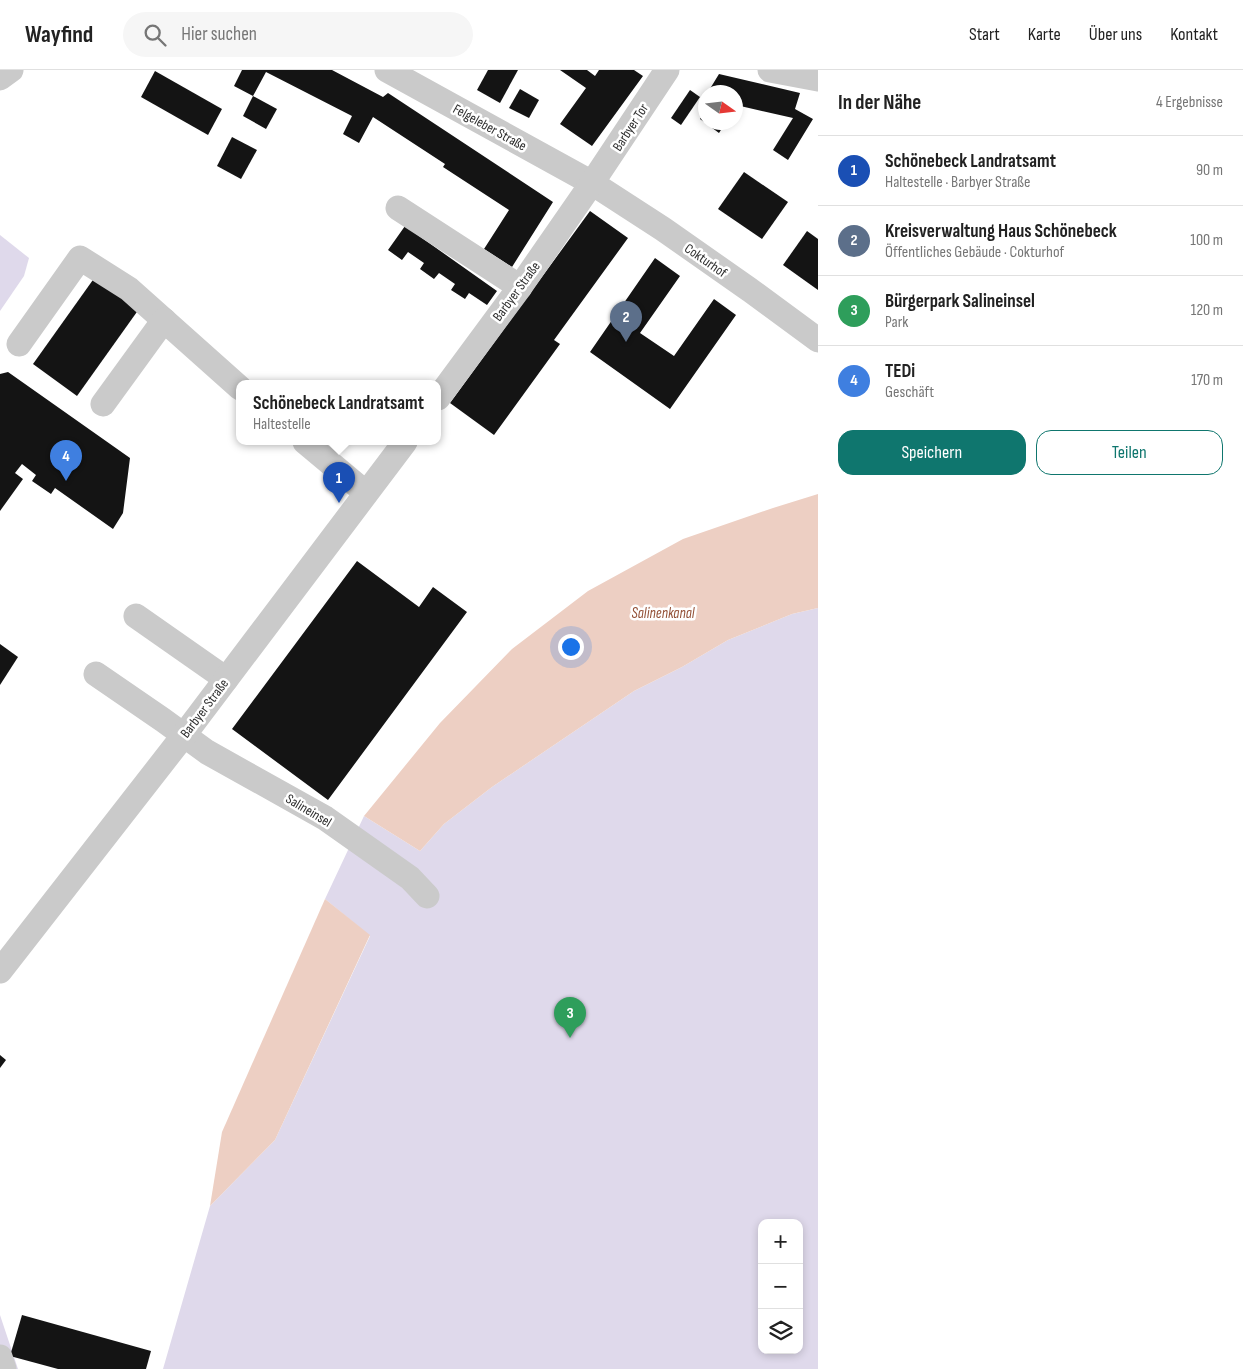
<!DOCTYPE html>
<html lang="de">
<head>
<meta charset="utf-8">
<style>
	body { margin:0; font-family:"Sofia Sans Condensed",sans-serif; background:#f6f6f6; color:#222 }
	.controls { position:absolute; right:15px; bottom:15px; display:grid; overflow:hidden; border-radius:10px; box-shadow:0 2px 8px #0003 }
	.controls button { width:45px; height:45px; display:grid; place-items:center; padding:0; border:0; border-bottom:1px solid #e0e0e0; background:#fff; color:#222; font:25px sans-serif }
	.compass { position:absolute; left:698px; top:15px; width:45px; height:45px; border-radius:50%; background:#fff; box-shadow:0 2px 8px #0003; rotate:104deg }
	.you { position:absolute; left:570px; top:576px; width:18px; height:18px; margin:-12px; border:4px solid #fff; border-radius:50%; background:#1a73e8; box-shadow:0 0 0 8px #1a73e833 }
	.badge { display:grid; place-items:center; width:32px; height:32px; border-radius:50%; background:#0f766e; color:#fff; font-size:16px; font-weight:700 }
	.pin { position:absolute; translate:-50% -41px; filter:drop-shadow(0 1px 2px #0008) }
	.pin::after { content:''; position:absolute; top:26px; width:18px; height:15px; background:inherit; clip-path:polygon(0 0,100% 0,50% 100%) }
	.popup { position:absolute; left:236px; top:310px; width:205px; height:65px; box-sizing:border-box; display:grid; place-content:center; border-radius:10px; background:#fff; filter:drop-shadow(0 1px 4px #0005); font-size:16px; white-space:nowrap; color:#767676 }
	.popup b { font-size:19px; color:#222 }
	.popup::after { content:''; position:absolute; left:50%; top:100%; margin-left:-10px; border:10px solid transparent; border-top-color:#fff }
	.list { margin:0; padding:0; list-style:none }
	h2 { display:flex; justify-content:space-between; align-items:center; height:65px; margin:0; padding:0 20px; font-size:21px }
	h2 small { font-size:16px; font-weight:400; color:#767676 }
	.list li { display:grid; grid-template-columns:32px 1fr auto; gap:15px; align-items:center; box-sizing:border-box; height:70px; padding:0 20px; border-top:1px solid #e0e0e0 }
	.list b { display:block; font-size:19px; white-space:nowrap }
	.list p { margin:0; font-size:16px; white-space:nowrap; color:#767676 }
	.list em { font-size:16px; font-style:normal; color:#767676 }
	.actions { display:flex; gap:10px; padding:15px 20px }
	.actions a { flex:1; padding:11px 0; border:1px solid #0f766e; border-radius:15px; text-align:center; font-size:18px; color:#0f766e }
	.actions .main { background:#0f766e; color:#fff }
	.icon { flex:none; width:28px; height:28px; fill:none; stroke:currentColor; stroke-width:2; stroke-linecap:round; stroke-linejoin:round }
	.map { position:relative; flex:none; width:818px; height:1299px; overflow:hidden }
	header { display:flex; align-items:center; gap:30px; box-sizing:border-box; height:70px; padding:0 25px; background:#fff; border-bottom:1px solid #e0e0e0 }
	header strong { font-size:24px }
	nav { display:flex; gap:28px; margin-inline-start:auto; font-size:18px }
	.search { width:350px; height:45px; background:#f6f6f6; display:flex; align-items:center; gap:12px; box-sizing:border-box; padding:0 18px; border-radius:28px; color:#767676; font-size:19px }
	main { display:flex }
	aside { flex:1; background:#fff }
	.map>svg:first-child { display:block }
</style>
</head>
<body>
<header>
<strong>Wayfind</strong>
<div class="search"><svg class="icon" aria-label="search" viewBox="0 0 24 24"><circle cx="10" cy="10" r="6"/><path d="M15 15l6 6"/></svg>Hier suchen</div>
<nav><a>Start</a><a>Karte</a><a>Über uns</a><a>Kontakt</a></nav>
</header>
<main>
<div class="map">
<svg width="818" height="1299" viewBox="0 0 818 1299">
	<rect width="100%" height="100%" fill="#fff"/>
	<g fill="#dfd9eb" fill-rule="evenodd">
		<polygon points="0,165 29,188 24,206 0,241"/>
		<path d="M818 538V1299H163L210 1136 275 1070 370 866 325 829 364 746 420 781 444 754 492 717 634 621 682 597 728 570 792 544ZM762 1153H799V1280H762Z"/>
		<polygon points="0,1245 18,1299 0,1299"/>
	</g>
	<g fill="#edcfc3">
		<polygon points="818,424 818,538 792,544 728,570 682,597 634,621 492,717 444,754 420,781 364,746 440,653 512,579 588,521 683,469 773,438"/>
		<polygon points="325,829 370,865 275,1070 210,1136 222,1062"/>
	</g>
	<g fill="#141414">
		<polygon points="242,0 332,0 383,27 388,23 553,132 512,197 484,179 509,140 443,97 445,94 373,47 359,73 343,64 352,46 266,2 253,26 234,16"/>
		<polygon points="488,0 518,0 500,33 477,20"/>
		<polygon points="560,0 587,0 595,6 599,0 634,0 643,6 592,76 560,54 586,18"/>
		<polygon points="155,1 222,39 208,65 141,27"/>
		<polygon points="719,4 800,23 795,39 813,49 788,90 773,80 793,48 736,35 736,22 708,22"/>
		<polygon points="520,19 539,30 529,48 509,38"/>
		<polygon points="690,20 700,27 681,55 671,48"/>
		<polygon points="253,26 277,39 266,59 243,46"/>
		<polygon points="706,41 706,52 726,52 719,63 700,49"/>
		<polygon points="232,67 257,80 241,109 217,96"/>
		<polygon points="744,102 788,132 762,169 718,139"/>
		<polygon points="590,141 628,168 554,270 560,274 494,365 450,333"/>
		<polygon points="405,156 497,221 487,235 469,223 465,229 451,220 455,214 439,203 434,209 420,199 424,193 408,182 402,190 388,180"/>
		<polygon points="807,161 818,169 818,220 783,195"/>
		<polygon points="655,188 680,206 640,263 674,286 714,229 736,245 670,339 590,282"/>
		<polygon points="95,207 139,239 77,326 33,294"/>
		<polygon points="8,302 130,388 123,443 113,459 55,418 51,424 32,411 36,405 22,394 15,403 23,409 0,441 0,304"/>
		<polygon points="357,491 419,537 433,517 467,542 328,730 232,659"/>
		<polygon points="0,574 18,587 0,615"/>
		<polygon points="0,985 6,990 0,998"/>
		<polygon points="22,1245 151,1281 146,1299 58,1299 10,1286"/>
	</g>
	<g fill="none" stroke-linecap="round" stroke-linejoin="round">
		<g stroke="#cacaca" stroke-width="25">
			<polyline points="387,0 592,113 663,159 750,220 818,270"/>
			<polyline points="770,0 818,9"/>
			<polyline points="0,8 11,0"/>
			<polyline points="398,138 520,217"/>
			<polyline points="19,274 80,188 129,219 240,318"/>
			<polyline points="438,328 520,217 592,113 667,0"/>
			<polyline points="103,334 164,250"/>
			<polyline points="305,372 366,423"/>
			<polyline points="136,546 226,609"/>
			<polyline points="96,604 163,650 207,682 325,748 410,808 427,826"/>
			<polyline points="0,901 184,665 405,372"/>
			<polyline points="0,1287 4,1299"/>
		</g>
	</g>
	<g text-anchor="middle" stroke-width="5" stroke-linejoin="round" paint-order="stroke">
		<g font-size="14" fill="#2d2d2d" stroke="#fff">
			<text transform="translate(490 57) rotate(29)" y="5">Felgeleber Straße</text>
			<text transform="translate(630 57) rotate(-57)" y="5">Barbyer Tor</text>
			<text transform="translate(706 190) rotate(35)" y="5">Cokturhof</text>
			<text transform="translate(516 221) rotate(-54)" y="5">Barbyer Straße</text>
			<text transform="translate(204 638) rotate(-53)" y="5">Barbyer Straße</text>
			<text transform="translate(309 740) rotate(31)" y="5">Salineinsel</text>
		</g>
		<g font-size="15" font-style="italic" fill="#935036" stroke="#fff">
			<text x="663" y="548">Salinenkanal</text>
		</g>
	</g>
</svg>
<div class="controls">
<button>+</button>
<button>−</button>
<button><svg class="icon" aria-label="layers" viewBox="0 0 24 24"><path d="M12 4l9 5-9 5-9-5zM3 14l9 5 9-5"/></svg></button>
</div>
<svg class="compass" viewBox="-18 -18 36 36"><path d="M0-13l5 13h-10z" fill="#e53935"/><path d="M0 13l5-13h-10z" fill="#767676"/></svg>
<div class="you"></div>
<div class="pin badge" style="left:339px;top:433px;background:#1a4fb4">1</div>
<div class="popup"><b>Schönebeck Landratsamt</b>Haltestelle</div>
<div class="pin badge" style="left:626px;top:272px;background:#5c6f8a">2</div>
<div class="pin badge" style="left:570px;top:968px;background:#2e9e5b">3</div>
<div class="pin badge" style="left:66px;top:411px;background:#3f7fe0">4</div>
</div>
<aside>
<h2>In der Nähe<small>4 Ergebnisse</small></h2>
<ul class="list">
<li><span class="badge" style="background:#1a4fb4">1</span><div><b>Schönebeck Landratsamt</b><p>Haltestelle · Barbyer Straße</p></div><em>90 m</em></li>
<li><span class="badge" style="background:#5c6f8a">2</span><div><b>Kreisverwaltung Haus Schönebeck</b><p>Öffentliches Gebäude · Cokturhof</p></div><em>100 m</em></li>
<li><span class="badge" style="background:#2e9e5b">3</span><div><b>Bürgerpark Salineinsel</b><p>Park</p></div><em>120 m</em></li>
<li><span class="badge" style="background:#3f7fe0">4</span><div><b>TEDi</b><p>Geschäft</p></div><em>170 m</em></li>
</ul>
<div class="actions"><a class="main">Speichern</a><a>Teilen</a></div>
</aside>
</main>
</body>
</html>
